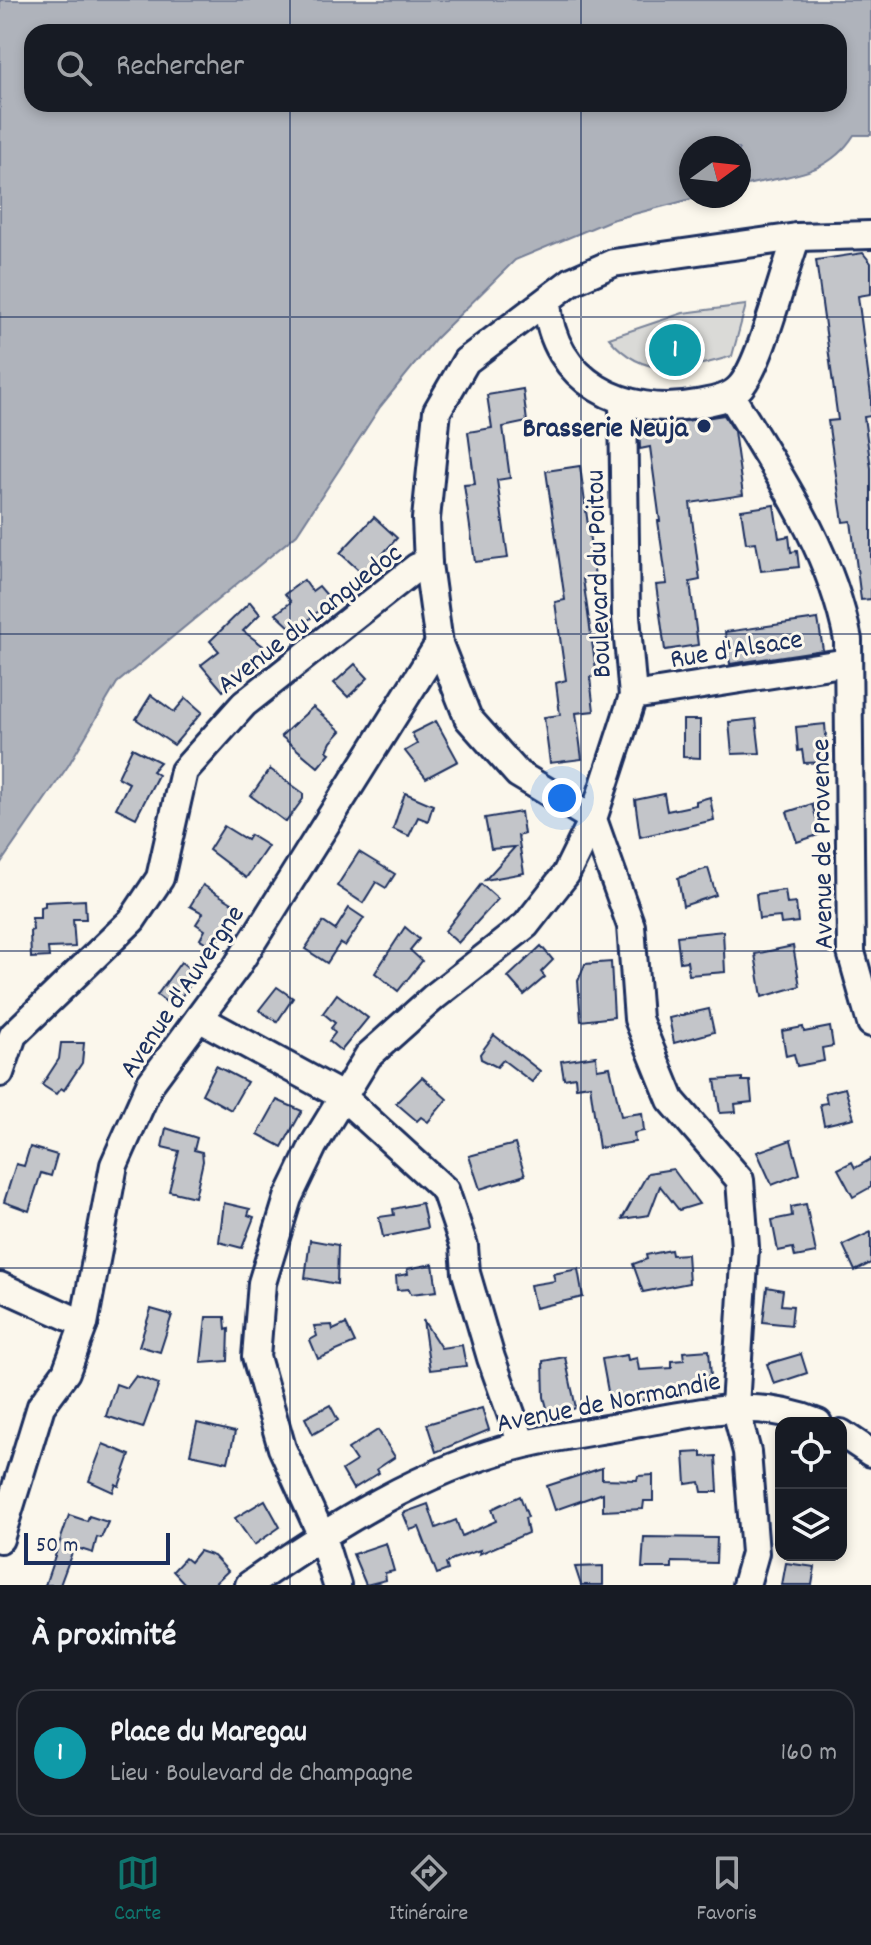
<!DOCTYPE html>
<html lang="fr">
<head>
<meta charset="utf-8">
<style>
	body { margin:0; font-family:Dekko,sans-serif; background:#20242c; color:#f1f3f6 }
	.controls { position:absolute; right:24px; bottom:24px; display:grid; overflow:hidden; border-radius:16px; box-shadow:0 4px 12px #0003 }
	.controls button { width:72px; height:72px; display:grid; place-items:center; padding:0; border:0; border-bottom:2px solid #363941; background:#171b24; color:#f1f3f6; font:40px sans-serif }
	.compass { position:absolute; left:679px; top:136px; width:72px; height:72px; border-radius:50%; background:#171b24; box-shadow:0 4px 12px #0003; rotate:75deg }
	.scale { position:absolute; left:24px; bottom:20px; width:146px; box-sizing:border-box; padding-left:8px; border:4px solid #1b2f5e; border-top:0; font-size:22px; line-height:28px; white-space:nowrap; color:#1b2f5e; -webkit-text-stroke:6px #fbf7ec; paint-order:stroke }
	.you { position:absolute; left:562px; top:798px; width:28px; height:28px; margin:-20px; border:6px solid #fff; border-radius:50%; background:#1a73e8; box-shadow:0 0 0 12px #1a73e833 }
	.badge { display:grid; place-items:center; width:52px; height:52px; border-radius:50%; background:#0f766e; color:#fff; font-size:26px; font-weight:700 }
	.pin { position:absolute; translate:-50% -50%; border:4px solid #fff; box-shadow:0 2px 8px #0006 }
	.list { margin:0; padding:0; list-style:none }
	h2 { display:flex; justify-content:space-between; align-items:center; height:104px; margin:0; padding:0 32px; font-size:34px }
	h2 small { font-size:26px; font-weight:400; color:#9ea1a6 }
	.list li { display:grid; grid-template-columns:52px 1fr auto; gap:24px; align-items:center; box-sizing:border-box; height:128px; margin:0 16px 16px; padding:0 16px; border:2px solid #363941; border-radius:24px }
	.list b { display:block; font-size:30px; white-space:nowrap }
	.list p { margin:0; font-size:26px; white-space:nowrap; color:#9ea1a6 }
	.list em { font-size:26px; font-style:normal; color:#9ea1a6 }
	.icon { flex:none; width:44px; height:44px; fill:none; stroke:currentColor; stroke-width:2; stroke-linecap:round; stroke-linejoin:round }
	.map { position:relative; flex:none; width:871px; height:1585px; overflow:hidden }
	.search { position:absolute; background:#171b24; box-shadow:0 4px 12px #0003; left:24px; right:24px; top:24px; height:88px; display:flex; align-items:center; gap:20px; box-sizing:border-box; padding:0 28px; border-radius:24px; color:#9ea1a6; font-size:30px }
	.sheet { height:248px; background:#171b24 }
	nav { display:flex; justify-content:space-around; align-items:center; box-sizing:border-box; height:112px; border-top:2px solid #363941; background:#171b24; font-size:22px; color:#9ea1a6 }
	nav a { display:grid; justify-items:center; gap:4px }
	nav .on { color:#0f766e }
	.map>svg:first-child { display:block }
</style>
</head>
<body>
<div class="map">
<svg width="871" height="1585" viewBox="0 0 871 1585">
	<rect width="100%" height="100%" fill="#fbf7ec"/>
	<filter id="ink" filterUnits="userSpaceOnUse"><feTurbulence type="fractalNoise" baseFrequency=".0125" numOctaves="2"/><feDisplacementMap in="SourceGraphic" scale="16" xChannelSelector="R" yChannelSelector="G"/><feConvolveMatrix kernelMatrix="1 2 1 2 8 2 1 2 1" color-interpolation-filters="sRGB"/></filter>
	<g filter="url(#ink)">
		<path fill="#dadad7" stroke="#7a849a" stroke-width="2" d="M746 305 732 356C686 370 643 380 609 338L683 313Z"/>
		<path fill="#afb3bb" stroke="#747e96" stroke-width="2" fill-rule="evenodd" d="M0 0H871V135H854C826 179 783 175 739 187V148H691V196H703L611 220 515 260 435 339 380 407 297 534 117 683 68 766 0 864ZM32 32H839V104H32Z"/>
		<g fill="#c3c5c9" stroke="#1b2f5e" stroke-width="2">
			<polygon points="863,253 871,263 871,294 858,296 871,396 871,416 864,417 871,468 871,599 861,600 851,521 843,522 828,421 838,420 816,260"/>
			<polygon points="523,389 527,422 503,427 510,478 497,480 508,558 475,562 464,485 475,484 468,432 492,428 487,395"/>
			<polygon points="724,415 734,431 743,495 690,503 700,580 690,582 698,645 665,650 656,585 667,584 658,521 660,521 650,447 640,449 639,420 672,423"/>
			<polygon points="580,466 595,577 583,579 597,676 590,677 594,711 576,713 582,759 550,763 544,717 560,715 556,683 566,680 555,602 565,600 546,471"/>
			<polygon points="774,505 779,538 789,536 791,552 797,551 799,567 761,571 756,542 746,543 741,510"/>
			<polygon points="374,517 397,538 364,575 340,553"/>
			<polygon points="304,580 312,591 319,586 331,600 295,632 276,614 291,602 285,594"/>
			<polygon points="250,602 260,614 243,631 266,648 247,671 223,691 201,665 219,651 210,641"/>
			<polygon points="818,619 823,650 730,664 725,632"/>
			<polygon points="355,664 368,678 348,697 334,683"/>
			<polygon points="151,695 174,712 186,698 202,712 174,745 136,719"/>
			<polygon points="313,707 341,731 331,742 327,751 330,753 318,767 281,736"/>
			<polygon points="756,719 760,753 732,754 729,722"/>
			<polygon points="683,720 700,720 700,758 683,757"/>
			<polygon points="436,721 458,761 426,778 405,751 417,744 412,733"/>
			<polygon points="825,724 828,762 804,763 802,750 798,751 796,727"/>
			<polygon points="132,748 160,762 152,771 158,775 136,818 116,808 129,783 118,777"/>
			<polygon points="270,769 303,793 303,799 286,822 251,796"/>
			<polygon points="405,793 433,805 428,821 418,817 409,836 393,829"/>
			<polygon points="664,794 667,811 696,805 696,801 710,797 714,820 640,837 635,800"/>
			<polygon points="812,804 821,834 797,842 787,812"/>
			<polygon points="521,812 524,834 518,836 524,873 485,880 515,847 491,849 485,818"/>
			<polygon points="224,826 247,840 250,835 268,846 246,878 209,850"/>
			<polygon points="359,852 395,874 386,888 376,882 363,903 337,886"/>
			<polygon points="708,868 716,895 683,906 678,878"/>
			<polygon points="481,884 498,899 458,943 445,931"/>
			<polygon points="203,885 237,906 214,947 200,939 205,930 196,924 203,913 190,906"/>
			<polygon points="785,890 787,904 796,903 798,922 781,924 780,917 759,919 756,894"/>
			<polygon points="85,900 86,919 73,919 75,947 48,948 49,957 31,958 30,931 33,930 32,918 40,918 40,907 45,906 45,902"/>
			<polygon points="349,908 364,918 345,946 340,943 327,963 305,949 323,922 335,930"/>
			<polygon points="405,927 419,939 410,950 422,961 398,991 375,973"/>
			<polygon points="723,931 725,972 689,975 687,961 680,962 677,936"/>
			<polygon points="541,946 553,960 541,972 545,977 524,995 508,977"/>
			<polygon points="793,946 800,986 762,997 755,954"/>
			<polygon points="181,962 198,975 173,1007 157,995"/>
			<polygon points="611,962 614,1017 581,1021 578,981 585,964"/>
			<polygon points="277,987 293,998 277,1022 259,1010"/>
			<polygon points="337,994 368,1018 341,1051 329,1041 335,1033 331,1028 335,1023 323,1013"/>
			<polygon points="709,1009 714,1032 674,1043 669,1018"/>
			<polygon points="803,1027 804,1032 830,1027 833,1046 822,1048 824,1061 797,1066 794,1054 786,1056 782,1031"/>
			<polygon points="494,1035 540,1071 532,1082 503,1060 497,1067 481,1059 480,1054"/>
			<polygon points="61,1043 84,1043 82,1063 64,1090 61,1088 56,1094 42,1085 59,1059"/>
			<polygon points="596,1056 597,1069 610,1067 621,1116 642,1113 644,1131 634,1133 635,1142 599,1148 590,1085 576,1087 575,1077 564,1079 561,1061"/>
			<polygon points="216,1066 247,1082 231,1110 202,1094"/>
			<polygon points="422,1077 447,1099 428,1122 421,1117 417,1121 396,1103"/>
			<polygon points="742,1078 742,1081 750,1081 752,1102 735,1104 736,1112 720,1113 715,1080"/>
			<polygon points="845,1088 854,1118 824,1125 820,1104 827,1103 825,1093"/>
			<polygon points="277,1100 302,1111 282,1147 258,1134"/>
			<polygon points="166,1128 197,1138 194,1150 202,1152 203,1161 195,1197 169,1191 179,1151 162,1147"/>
			<polygon points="791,1140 800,1174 772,1185 757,1152"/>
			<polygon points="515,1144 525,1175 480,1189 469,1156"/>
			<polygon points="30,1147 57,1155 51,1176 41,1173 29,1211 4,1202 16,1164 24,1166"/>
			<polygon points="871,1159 871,1187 853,1197 838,1169 852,1162 855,1168"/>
			<polygon points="673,1169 699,1204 679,1210 660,1186 649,1215 622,1219 648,1173"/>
			<polygon points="224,1203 250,1209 248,1215 254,1217 242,1248 219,1242"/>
			<polygon points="422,1203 427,1228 383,1237 379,1217 394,1215 393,1209"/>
			<polygon points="806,1204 816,1253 795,1257 793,1248 778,1251 772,1220 792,1216 791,1207"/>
			<polygon points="871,1232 871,1263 855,1271 843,1245"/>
			<polygon points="310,1240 338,1245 337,1284 305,1278"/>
			<polygon points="671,1250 672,1255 687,1254 689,1283 643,1292 633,1264 647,1259 646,1255"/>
			<polygon points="433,1264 437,1291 411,1294 409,1289 397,1290 396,1276 408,1274 407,1269"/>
			<polygon points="578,1269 583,1297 535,1308 530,1285 555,1281 553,1274"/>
			<polygon points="767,1287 783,1290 781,1305 793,1306 791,1325 763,1322"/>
			<polygon points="151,1309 172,1315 160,1352 139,1346"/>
			<polygon points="206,1317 225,1317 226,1330 229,1329 228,1361 201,1363"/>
			<polygon points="423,1320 441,1348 462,1345 466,1366 430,1370"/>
			<polygon points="346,1324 355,1343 318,1359 310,1340 317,1336 314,1326 332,1325 333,1330"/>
			<polygon points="709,1350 711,1376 705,1376 705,1384 690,1385 690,1391 646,1393 647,1399 618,1405 615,1396 609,1397 602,1359 627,1355 628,1360 637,1358 639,1370 672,1368 672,1361 684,1360 683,1352"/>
			<polygon points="801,1354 807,1373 774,1384 767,1364"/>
			<polygon points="565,1357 576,1408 549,1415 544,1397 543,1361"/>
			<polygon points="136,1376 159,1384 143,1428 106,1416 116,1384 127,1388"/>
			<polygon points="330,1405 338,1420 313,1434 305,1418"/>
			<polygon points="482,1408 489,1430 436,1452 427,1424"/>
			<polygon points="197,1423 235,1432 228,1462 190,1454"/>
			<polygon points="378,1430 395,1457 377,1469 379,1473 353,1489 342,1470 356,1461 348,1449"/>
			<polygon points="103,1444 130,1455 119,1486 116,1484 113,1492 89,1481"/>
			<polygon points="702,1452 702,1457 716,1456 718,1492 702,1492 700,1482 686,1484 684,1453"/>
			<polygon points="602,1468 602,1479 637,1480 638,1476 653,1475 653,1501 644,1501 643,1509 603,1511 603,1493 555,1510 547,1486"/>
			<polygon points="520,1496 528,1517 525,1518 528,1533 479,1554 480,1550 453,1559 446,1564 448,1570 437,1574 419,1527 410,1530 403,1513 428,1504 436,1528 456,1520 462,1536 496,1521 492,1509"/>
			<polygon points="265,1500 280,1527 254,1545 235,1518"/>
			<polygon points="69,1515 87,1521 89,1516 108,1522 101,1538 97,1537 93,1553 74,1547 60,1585 45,1585"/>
			<polygon points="644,1537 717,1538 716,1563 672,1562 672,1568 642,1568"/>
			<polygon points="386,1543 394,1571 385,1573 386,1580 366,1585 353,1554"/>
			<polygon points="199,1551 214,1556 228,1571 213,1585 186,1585 173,1571 185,1558 190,1562"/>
			<polygon points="786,1563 815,1567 812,1585 782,1585"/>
			<polygon points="603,1566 603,1585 581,1585 575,1567"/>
		</g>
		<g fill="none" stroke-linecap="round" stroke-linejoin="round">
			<g stroke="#1b2f5e" stroke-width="32">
				<g id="minor">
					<path d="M547 302C552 382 626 418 697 404 713 401 730 399 741 386 762 361 783 272 797 237"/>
					<path d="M731 396C778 473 831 550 848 640L851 952 871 1023"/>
					<polyline points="623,402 626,616 633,696 593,819 631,926 638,1019 671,1100 740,1180 745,1247 735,1406 747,1452 755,1553 746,1585"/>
					<polyline points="633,696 848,662"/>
					<polyline points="199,1018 342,1096 445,1190 464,1246 466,1273 491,1358 522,1444"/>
					<polyline points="0,1073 13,1035 132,920 160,878 184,771 244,704 417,567 428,564"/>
					<polyline points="0,1286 84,1324"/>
					<polyline points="841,1433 871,1453"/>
					<polyline points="0,1539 41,1406 66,1372 84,1324 114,1165 150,1084 237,966 439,644"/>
					<path d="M249 1585C333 1526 424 1468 525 1444 564 1435 605 1430 645 1422 707 1411 757 1398 818 1423"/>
					<polyline points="337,1585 321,1534 282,1448 256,1357 262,1283 288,1198 313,1146 368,1056 434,997 526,925 566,874 593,819 518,774 468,718 439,644 428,564 426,519 437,411 466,361 572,281 613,263 797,237 871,235"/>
				</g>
			</g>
			<use href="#minor" stroke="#fbf7ec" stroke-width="26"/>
		</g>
	</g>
	<path fill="none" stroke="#1b2f5e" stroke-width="2" stroke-opacity="0.55" d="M290 0V32M581 0V32M290 104V1585M581 104V1585M0 317H871M0 634H871M0 951H871M0 1268H871"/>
	<circle fill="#1b2f5e" stroke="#fbf7ec" stroke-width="3" cx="704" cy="426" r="8"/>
	<g text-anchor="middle" stroke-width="6" stroke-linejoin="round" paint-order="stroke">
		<g font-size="28" font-weight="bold" fill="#1b2f5e" stroke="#fbf7ec" text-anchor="end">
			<text x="688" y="436">Brasserie Neuja</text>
		</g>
		<g font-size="28" fill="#1b2f5e" stroke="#fbf7ec">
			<text transform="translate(596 574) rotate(-92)" y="10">Boulevard du Poitou</text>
			<text transform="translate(308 617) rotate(-38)" y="10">Avenue du Languedoc</text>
			<text transform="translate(736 647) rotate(-9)" y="10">Rue d'Alsace</text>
			<text transform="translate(820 844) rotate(-91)" y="10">Avenue de Provence</text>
			<text transform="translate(180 990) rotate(-56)" y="10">Avenue d'Auvergne</text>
			<text transform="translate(608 1400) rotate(-11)" y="10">Avenue de Normandie</text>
		</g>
	</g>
</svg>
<div class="controls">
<button><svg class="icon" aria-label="locate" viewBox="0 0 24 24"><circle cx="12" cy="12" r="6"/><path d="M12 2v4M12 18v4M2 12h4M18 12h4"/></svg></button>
<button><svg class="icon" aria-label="layers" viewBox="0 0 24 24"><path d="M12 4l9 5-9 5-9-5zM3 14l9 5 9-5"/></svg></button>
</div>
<svg class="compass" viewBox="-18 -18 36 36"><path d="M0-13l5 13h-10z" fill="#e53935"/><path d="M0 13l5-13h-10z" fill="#9ea1a6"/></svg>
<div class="scale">50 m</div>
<div class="you"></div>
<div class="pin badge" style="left:675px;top:350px;background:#0f9aa8">1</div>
<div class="search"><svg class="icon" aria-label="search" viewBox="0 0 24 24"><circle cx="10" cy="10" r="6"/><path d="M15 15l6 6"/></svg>Rechercher</div>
</div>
<section class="sheet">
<h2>À proximité<small></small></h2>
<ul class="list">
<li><span class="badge" style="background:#0f9aa8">1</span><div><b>Place du Maregau</b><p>Lieu · Boulevard de Champagne</p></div><em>160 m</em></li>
</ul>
</section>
<nav>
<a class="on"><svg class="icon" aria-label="map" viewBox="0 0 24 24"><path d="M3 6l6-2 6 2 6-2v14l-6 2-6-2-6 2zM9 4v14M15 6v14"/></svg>Carte</a>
<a><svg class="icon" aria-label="directions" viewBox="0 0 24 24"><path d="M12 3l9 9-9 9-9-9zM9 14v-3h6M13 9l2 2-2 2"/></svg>Itinéraire</a>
<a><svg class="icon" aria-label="saved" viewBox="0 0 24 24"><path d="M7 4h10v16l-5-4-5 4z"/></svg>Favoris</a>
</nav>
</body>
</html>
